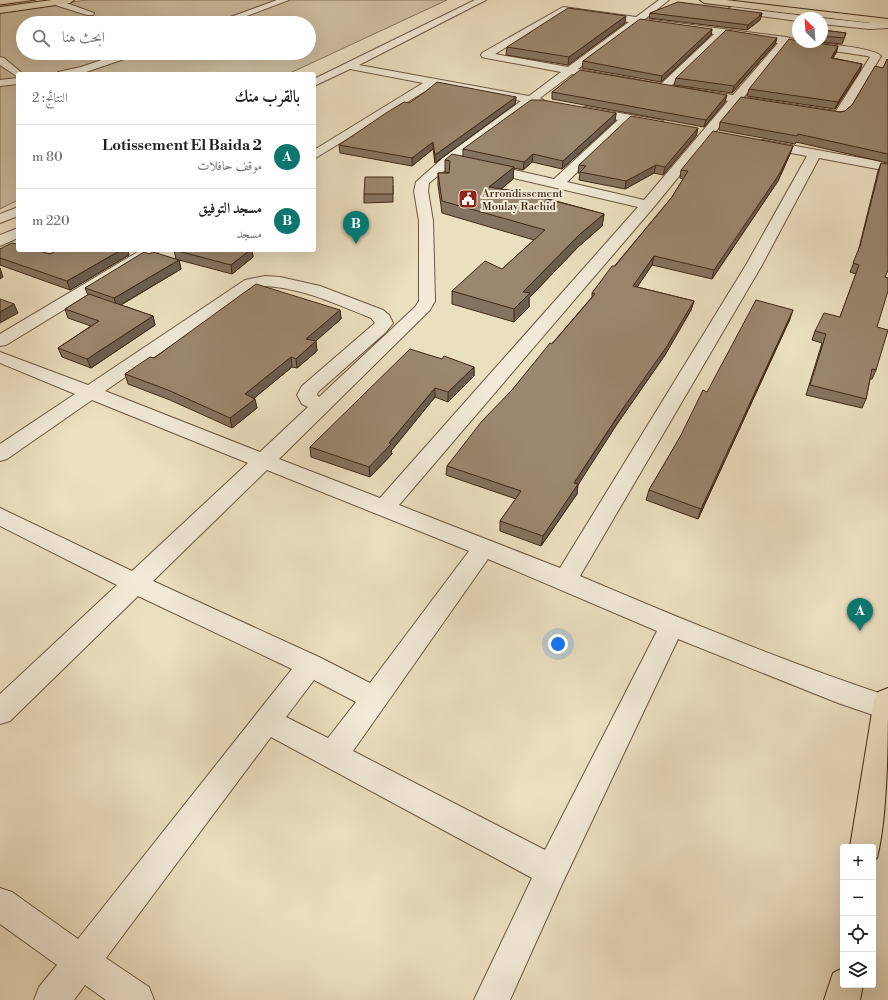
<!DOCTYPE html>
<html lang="ar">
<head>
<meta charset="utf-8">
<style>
	body { margin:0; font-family:"Libre Bodoni",Amiri,serif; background:#f6f6f6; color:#202124; direction:rtl }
	.controls { position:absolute; right:12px; bottom:12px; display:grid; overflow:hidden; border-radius:4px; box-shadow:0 4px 16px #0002 }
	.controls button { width:36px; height:36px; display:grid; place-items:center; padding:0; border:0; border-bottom:1px solid #e0e0e0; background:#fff; color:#202124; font:20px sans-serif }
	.compass { position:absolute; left:792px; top:12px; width:36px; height:36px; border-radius:50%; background:#fff; box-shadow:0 4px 16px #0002; rotate:335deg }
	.you { position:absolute; left:558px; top:644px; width:14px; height:14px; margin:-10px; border:3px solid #fff; border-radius:50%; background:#1a73e8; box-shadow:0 0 0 6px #1a73e833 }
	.badge { display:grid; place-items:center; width:26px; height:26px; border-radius:50%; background:#0f766e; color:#fff; font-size:13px; font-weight:700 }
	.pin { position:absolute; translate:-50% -33px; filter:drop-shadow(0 1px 2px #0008) }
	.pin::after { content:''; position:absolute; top:21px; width:14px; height:12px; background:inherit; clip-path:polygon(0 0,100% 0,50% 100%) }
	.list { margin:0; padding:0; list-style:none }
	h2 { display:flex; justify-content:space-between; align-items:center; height:52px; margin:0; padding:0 16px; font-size:17px }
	h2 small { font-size:13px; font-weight:400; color:#757577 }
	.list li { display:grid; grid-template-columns:26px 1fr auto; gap:12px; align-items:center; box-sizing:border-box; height:64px; padding:0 16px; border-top:1px solid #e0e0e0 }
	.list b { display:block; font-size:15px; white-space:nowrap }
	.list p { margin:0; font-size:13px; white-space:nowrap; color:#757577 }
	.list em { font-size:13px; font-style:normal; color:#757577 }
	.icon { flex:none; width:22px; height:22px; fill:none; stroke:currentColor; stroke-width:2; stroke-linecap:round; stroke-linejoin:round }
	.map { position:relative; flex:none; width:888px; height:1000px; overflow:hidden; direction:ltr }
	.search { position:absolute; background:#fff; box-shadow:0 4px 16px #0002; left:16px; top:16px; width:300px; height:44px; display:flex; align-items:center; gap:10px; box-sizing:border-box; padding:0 14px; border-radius:22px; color:#757577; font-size:15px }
	.panel { position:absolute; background:#fff; box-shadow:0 4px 16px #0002; left:16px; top:72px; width:300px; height:180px; border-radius:4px; direction:rtl }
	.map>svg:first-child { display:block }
</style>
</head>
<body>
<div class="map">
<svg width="888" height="1000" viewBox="0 0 888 1000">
	<rect width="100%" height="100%" fill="#ebdfc1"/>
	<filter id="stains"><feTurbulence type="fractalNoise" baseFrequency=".005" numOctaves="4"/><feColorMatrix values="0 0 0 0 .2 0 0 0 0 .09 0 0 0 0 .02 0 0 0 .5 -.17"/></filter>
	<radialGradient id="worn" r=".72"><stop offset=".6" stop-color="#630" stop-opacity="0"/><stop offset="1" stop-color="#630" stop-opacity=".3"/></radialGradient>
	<path fill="#cec0a4" stroke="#88745d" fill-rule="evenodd" d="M87 0H447L288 74H18V200L0 209V12ZM23 23H309V53H23Z"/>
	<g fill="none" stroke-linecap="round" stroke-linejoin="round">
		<g stroke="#6c5641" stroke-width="2">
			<g id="minor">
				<polygon points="52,0 58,0 94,13 93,15 87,15 52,4"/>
				<polygon points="277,0 289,0 228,23 214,23"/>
				<path d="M475 0H486L359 65 529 96 561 72 486 58 482 57 481 55 482 53 563 7 636 17 659 0H669L645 19 786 37 798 40V42C812 42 873 47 881 56L848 112 842 117 838 118 739 103 653 208 399 505 560 568 746 265 807 156 759 147 757 144 759 141 763 140 888 163V171L819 158 762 265 580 576C681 619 783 661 888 696V720L838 703 678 639 563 882 510 1000H474L532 878 271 737 106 958 149 987 154 1000H106L85 985 74 1000H34L39 987 57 965 0 924V888L12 892 78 939 292 669 138 596 10 721 0 724V694L117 585 0 526V508L132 571 248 463 92 400 7 459 0 461V444L75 394 0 363V352L88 385 245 280 265 276 280 277 320 286 383 310 389 315 393 323 386 332 318 392 317 395 319 397 415 307 419 301V221L414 191 416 182 444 157 521 101 435 85 314 159V150L423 83 350 69 314 86V79ZM564 13 629 22 568 67 495 54ZM639 23 714 34 661 84 578 69ZM724 35 778 43 733 95 671 86ZM787 44 867 56 870 57 836 111 744 97ZM572 74 728 101 644 200 567 182 630 122 659 128 663 127 665 124 663 121 659 120 586 107 582 108 580 110 582 112 618 120 554 179 484 163 479 164 477 167 479 170 638 207 380 498 279 459 430 310 435 301 433 221 428 191 429 183 454 163 533 103H543L545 101 540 98ZM265 286C302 288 336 304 371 318L375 323 302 386 297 395 302 404 308 407 260 452 105 391 256 287ZM267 470 469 551 370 683 319 657 153 581ZM488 559 657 631 545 850 353 751ZM314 680 356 702 328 738 286 717Z"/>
				<polygon points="732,7 798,15 803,18 798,18 798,21 729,12 729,8"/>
				<polygon points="822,18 869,23 888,22 888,28 869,29 822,24"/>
				<polygon points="122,53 137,53 136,55 83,73 57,74 58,72 81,67"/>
				<polygon points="0,57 4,58 23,74 18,74 18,77 0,65"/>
				<polygon points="18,78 18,84 0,86 0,80"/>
				<polygon points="18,207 18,216 0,223 0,214"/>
				<polygon points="18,228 18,238 0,246 0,235"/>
				<polygon points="141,250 160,250 157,253 6,345 0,346 0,334"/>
			</g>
		</g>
		<g stroke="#412816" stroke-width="2">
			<g id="major">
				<polygon points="52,0 74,0 70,3 0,13 0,7"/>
				<polygon points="700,0 726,0 888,19 888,25 704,3"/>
				<path d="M888 688C888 736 888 815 877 858L873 860V847H850L874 700 878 692Z"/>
				<polygon points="843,968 843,985 863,985 860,1000 824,1000 833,973"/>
			</g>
		</g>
		<use href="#minor" fill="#f2ead7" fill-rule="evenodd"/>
		<use href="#major" fill="#ebdfc1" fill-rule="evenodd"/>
		<polyline stroke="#412816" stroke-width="1" points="0,5 36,0"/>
	</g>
	<g fill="#84745f" stroke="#412816">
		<polygon points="650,13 762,13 760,20 747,30 649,18"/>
		<polygon points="625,23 568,65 506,55 507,47"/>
		<polygon points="712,29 711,35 661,82 582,68 583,61"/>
		<polygon points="822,30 846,33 844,39 842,44 819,42 822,42"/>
		<polygon points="777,38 775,44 732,93 674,85 676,78"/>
		<polygon points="838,46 836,53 833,58 862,64 860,71 835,109 747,96 749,89"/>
		<polygon points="888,60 888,163 796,142 795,144 719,130 720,122 840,112 845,111 852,105 883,68"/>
		<polygon points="552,92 725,102 704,127 552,99"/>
		<polygon points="516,97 515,104 435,163 433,149 412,166 340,153 339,145 409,103"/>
		<polygon points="616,113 615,121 562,169 532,162 523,170 513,168 513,179 501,189 545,196 545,198 604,214 602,226 578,247 529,298 529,307 514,322 452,304 452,291 502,269 534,240 442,213 438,185 438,173 449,173 445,172 445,160 463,156 463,149"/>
		<polygon points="698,128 696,136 663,175 654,173 625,189 579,180 580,173 578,173 579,165"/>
		<polygon points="793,146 790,154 778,181 712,279 652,265 637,287 694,301 691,310 665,355 617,424 578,484 577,494 541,546 500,531 500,521 516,499 446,475 447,466 592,297 592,293 672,197 683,179 680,178 681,170"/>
		<polygon points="881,163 885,277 877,327 876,370 872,379 870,379 866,399 862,408 806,395 822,343 812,340 815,331 840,317 856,274 850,272 858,252 878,171"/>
		<polygon points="393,185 393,202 364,203 364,194"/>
		<polygon points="0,249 50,254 129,255 70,290 0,265"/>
		<polygon points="174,250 252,250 253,257 232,274 179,260 181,269 121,305 153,316 155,325 91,368 62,357 58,348 91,326 68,318 65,309 88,295 85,288 149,254 176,259"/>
		<polygon points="340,310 341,319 315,341 317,351 297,368 292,367 254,398 257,408 232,428 170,400 128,384 125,374 154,358"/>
		<polygon points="790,319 698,519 646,500 649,490 707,392"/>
		<polygon points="442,359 474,367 474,376 448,402 435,397 391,451 392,454 370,477 311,457 310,447"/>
	</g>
	<g fill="#6b5e4e" stroke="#412816">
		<polygon points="762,13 760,20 747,30 748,25"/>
		<polygon points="626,16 625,23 568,65 569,57"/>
		<polygon points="712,29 711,35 661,82 662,76"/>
		<polygon points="777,38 775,44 732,93 734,86"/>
		<polygon points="838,46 836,53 829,65 831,58"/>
		<polygon points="862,64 860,71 835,109 838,102"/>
		<polygon points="727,95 725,102 704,127 706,120"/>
		<polygon points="516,97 515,104 435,163 435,155"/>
		<polygon points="616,113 615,121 562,169 563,161"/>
		<polygon points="698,128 696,136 663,175 665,167"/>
		<polygon points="433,142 433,149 412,166 412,158"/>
		<polygon points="793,146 790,154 778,181 712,279 714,270"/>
		<polygon points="533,154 532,162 523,170 524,162"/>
		<polygon points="656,165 654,173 625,189 626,181"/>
		<polygon points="514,167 513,179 489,199 489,187"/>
		<polygon points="604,214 602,226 578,247 529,298 529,307 514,322 514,309 523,292 580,234"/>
		<polygon points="121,250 128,250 129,255 70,290 67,281"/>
		<polygon points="250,250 252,250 253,257 232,274 231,265"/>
		<polygon points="654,256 652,265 632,295 633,286"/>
		<polygon points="179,260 181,269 117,307 114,298"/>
		<polygon points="0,268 3,277 0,279"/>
		<polygon points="694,301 691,310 665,355 617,424 578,485 578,484 577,494 541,546 543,536 574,483"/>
		<polygon points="14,304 18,313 0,323 0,312"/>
		<polygon points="340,310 341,319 308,348 306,339"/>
		<polygon points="793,310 790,319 698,519 701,509"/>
		<polygon points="153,316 155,325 91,368 87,359"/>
		<polygon points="316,341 317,351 297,368 296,359"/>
		<polygon points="291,357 292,367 247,404 245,394"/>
		<polygon points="474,367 474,376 448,402 448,392"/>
		<polygon points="435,388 435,397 391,451 392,454 370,477 369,467"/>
		<polygon points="255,399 257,408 232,428 230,418"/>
	</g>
	<g fill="#99876f" stroke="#412816">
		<polygon points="678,2 762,13 759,15 761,15 748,25 650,13"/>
		<polygon points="568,8 626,16 569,57 507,47"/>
		<polygon points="640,19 712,29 662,76 583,61"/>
		<polygon points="726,30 777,38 734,86 676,78"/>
		<polygon points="822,30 846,33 844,38 822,36"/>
		<polygon points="789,39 798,41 798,42 808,42 838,46 831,58 862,64 838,102 749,89"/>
		<polygon points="887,59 888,60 888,154 798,134 797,136 720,122 741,97 840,112 845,111 852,105 875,66 883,68"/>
		<polygon points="580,70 727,95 706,120 552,92"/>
		<polygon points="437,82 516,97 435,155 433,142 412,158 339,145 386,113 404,102 409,103 425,92"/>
		<polygon points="531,100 542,100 616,113 563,161 533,154 524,162 463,149"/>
		<polygon points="631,116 698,128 665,167 656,165 626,181 580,172 586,166 579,165"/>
		<polygon points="713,131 793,146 780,173 714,270 654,256 633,286 694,301 667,346 619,414 574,483 578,484 543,536 500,521 521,491 447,466 482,421 512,390 550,343 552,344 595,294 592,293 612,266 615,266 672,197 688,171 681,170"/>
		<polygon points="452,154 514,167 489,187 545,196 543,198 604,214 580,234 523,292 530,293 514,309 452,291 485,261 502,269 545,230 442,201 438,173 449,173 450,161 445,160"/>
		<polygon points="881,163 888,164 888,270 885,277 888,278 888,291 877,327 888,330 876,370 872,369 866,399 810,385 826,334 815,331 824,313 840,317 859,265 853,263 860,246"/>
		<polygon points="365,177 393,177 393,194 364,194"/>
		<polygon points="12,243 18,244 18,250 36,250 50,254 58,250 121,250 67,281 0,258 0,249"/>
		<polygon points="174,250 250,250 231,265"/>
		<polygon points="144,252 149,254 153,252 179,260 114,298 85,288"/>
		<polygon points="256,284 340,310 306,339 316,341 296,359 291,357 245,394 255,399 230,418 168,390 125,374 150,357 154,358"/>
		<polygon points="89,294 153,316 87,359 58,348 99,321 65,309"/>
		<polygon points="0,299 14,304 0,312"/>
		<polygon points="756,300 793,310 701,509 649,490 681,435 703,390 707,392"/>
		<polygon points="410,349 442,359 444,356 474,367 448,392 435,388 389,443 391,444 369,467 310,447"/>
	</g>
	<defs>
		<g id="civic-square" transform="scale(1)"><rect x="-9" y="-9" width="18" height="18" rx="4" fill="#8f2418" stroke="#f2ead7"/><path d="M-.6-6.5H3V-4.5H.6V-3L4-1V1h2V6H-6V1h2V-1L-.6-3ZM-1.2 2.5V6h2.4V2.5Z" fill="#fff"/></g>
	</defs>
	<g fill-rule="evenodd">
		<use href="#civic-square" x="468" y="199"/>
	</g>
	<g text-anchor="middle" stroke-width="4" stroke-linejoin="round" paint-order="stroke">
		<g font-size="11" fill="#412816" stroke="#f2ead7" text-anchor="start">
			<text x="482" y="197">Arrondissement<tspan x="482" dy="13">Moulay Rachid</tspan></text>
		</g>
	</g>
	<rect width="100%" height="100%" filter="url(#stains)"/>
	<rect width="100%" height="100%" fill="url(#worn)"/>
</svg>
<div class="controls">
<button>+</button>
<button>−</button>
<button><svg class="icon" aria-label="locate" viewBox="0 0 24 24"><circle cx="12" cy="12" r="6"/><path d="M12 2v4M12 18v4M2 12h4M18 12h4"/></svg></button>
<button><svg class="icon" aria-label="layers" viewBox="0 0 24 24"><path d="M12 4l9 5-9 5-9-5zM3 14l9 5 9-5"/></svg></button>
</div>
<svg class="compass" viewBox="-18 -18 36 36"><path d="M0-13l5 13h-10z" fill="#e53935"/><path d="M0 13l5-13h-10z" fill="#757577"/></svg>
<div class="you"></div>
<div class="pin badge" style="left:860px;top:631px">A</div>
<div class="pin badge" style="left:356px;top:244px">B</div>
<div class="search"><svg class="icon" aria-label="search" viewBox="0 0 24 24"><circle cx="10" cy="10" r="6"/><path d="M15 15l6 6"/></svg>ابحث هنا</div>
<section class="panel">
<h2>بالقرب منك<small>النتائج: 2</small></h2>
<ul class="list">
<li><span class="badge">A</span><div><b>Lotissement El Baida 2</b><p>موقف حافلات</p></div><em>80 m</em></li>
<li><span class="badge">B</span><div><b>مسجد التوفيق</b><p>مسجد</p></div><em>220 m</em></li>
</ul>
</section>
</div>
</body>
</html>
